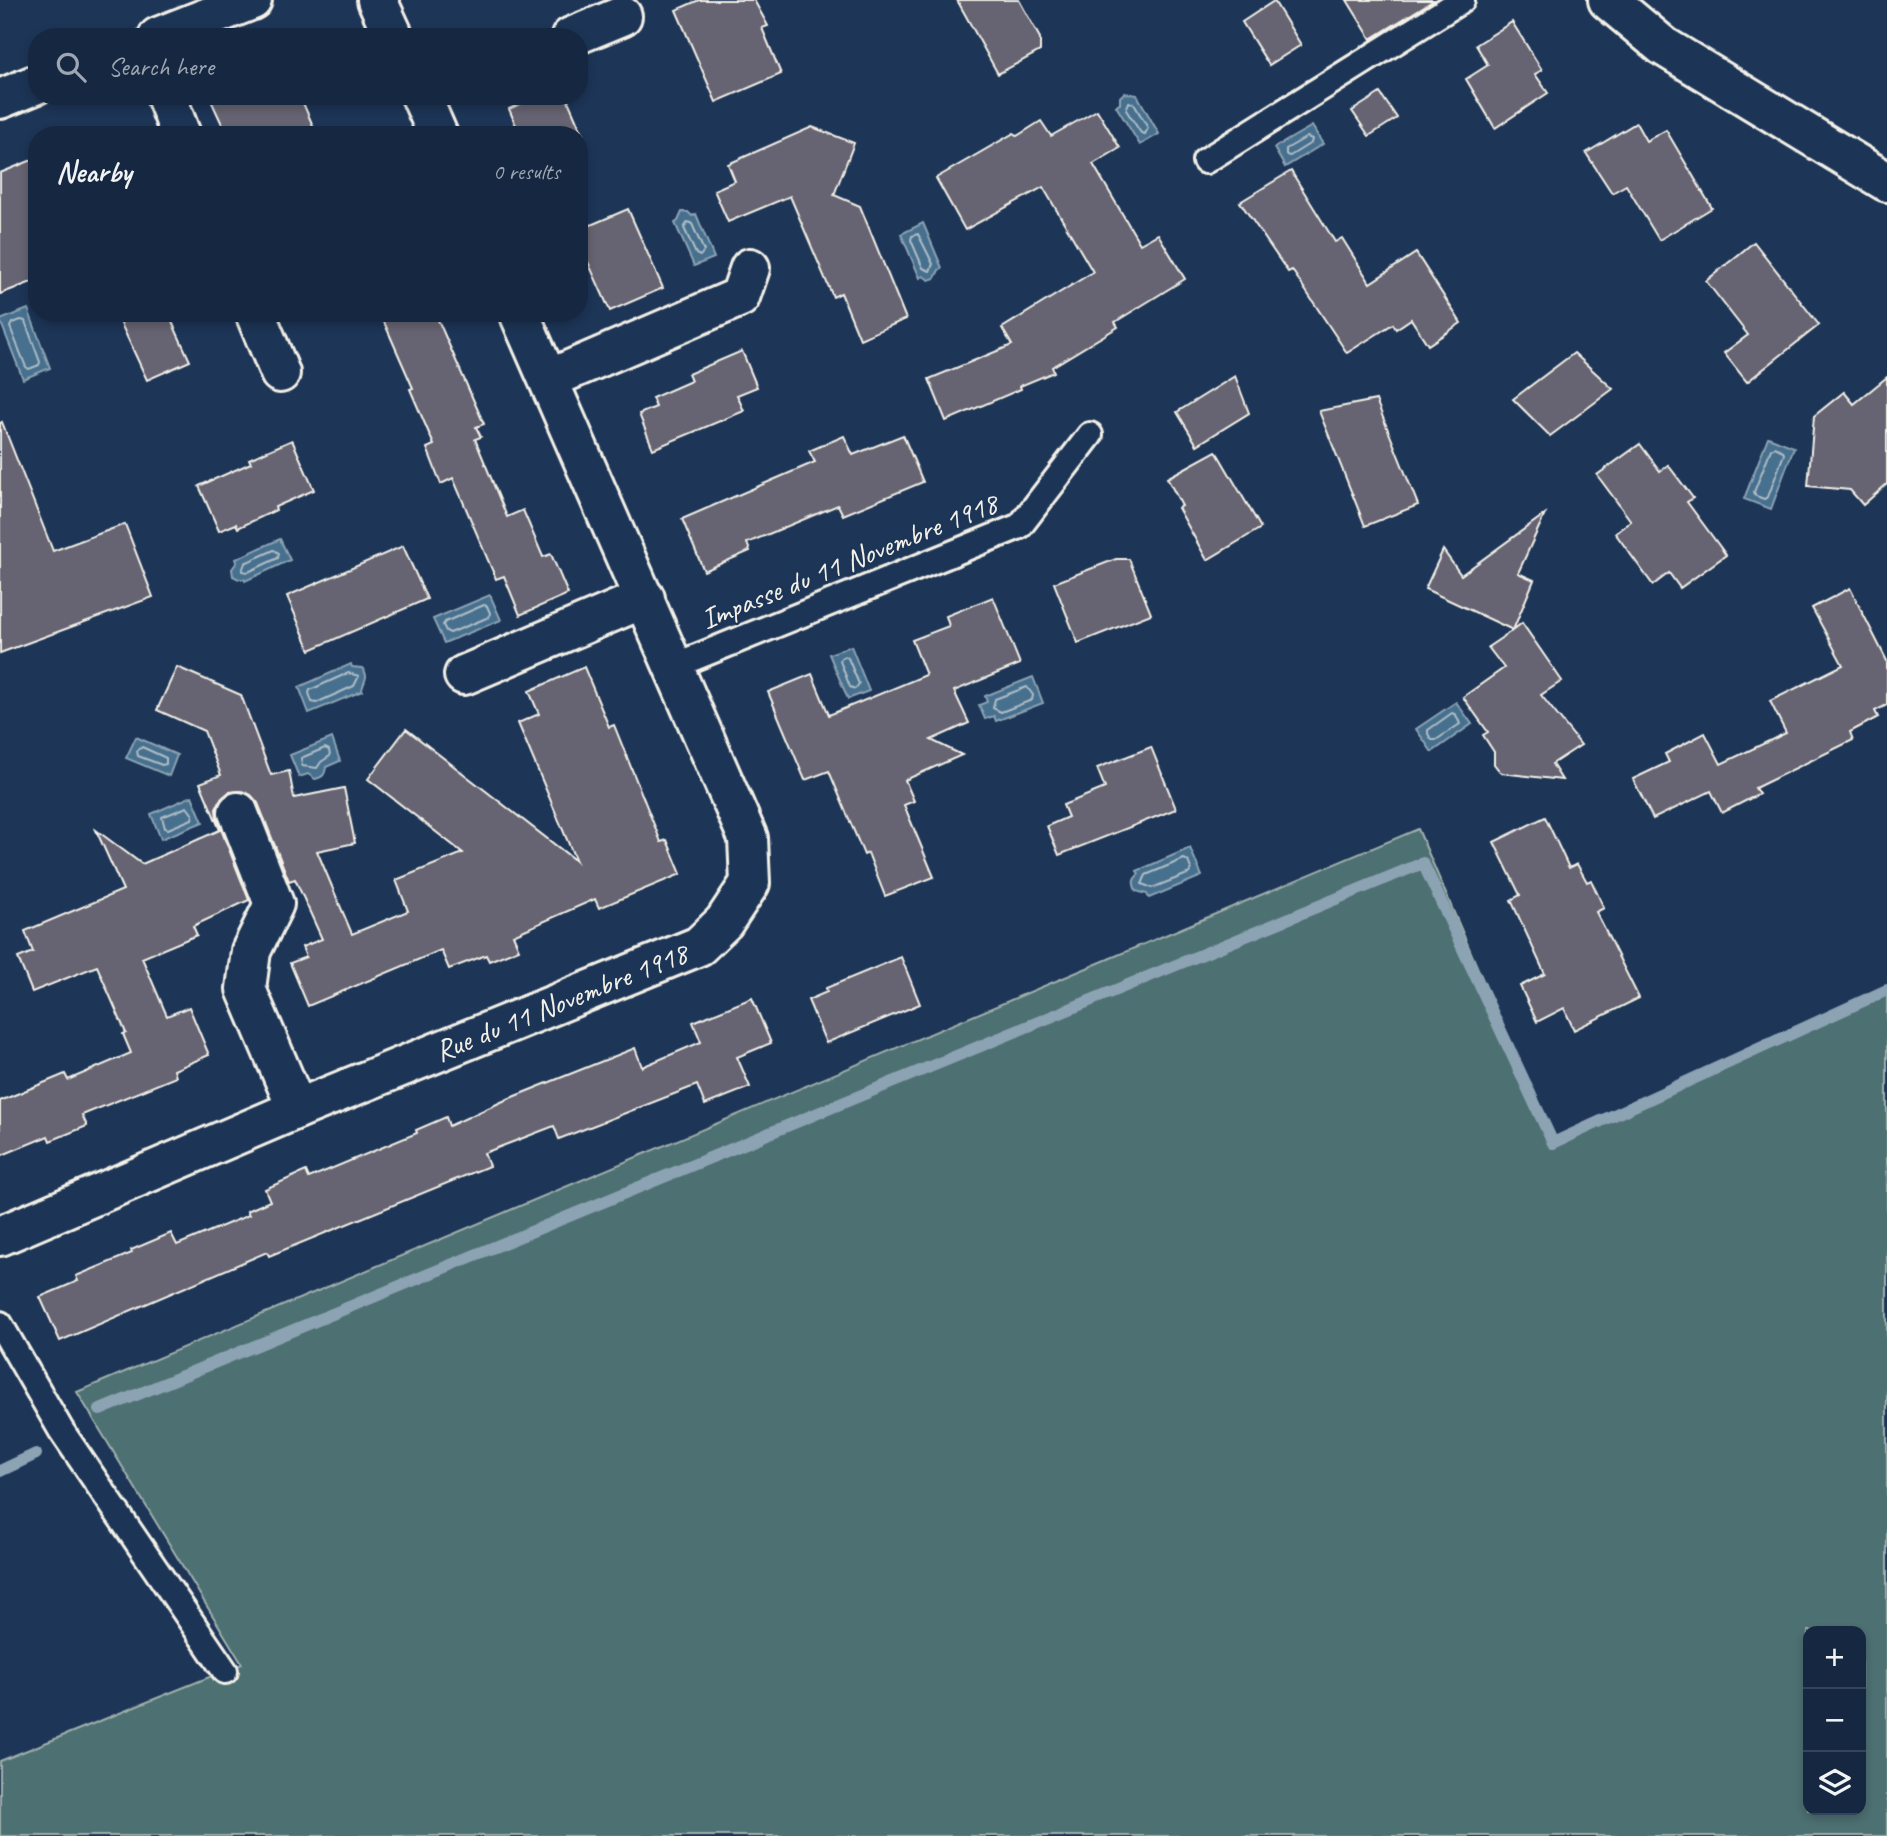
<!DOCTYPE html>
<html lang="en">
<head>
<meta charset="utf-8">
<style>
	body { margin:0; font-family:Caveat,sans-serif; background:#1f3048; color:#f1f3f6 }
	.controls { position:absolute; right:21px; bottom:21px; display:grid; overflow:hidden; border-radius:14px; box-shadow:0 4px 10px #0003 }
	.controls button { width:63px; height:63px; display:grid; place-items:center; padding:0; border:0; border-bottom:2px solid #35445a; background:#162841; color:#f1f3f6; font:35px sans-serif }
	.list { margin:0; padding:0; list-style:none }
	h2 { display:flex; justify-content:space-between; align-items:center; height:91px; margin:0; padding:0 28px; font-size:30px }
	h2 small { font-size:23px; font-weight:400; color:#9ea6b1 }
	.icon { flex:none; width:38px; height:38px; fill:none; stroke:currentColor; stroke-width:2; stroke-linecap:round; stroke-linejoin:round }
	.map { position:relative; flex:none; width:1887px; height:1836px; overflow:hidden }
	.search { position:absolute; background:#162841; box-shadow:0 4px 10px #0003; left:28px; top:28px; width:560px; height:77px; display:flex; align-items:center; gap:18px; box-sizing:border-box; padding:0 24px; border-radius:28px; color:#9ea6b1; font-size:26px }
	.panel { position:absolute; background:#162841; box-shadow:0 4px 10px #0003; left:28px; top:126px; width:560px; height:196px; border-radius:28px }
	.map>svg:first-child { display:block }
</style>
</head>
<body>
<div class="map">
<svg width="1887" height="1836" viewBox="0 0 1887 1836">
	<rect width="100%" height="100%" fill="#1d3557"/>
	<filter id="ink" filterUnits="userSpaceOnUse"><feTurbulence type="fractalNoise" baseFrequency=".0143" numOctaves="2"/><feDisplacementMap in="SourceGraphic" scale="14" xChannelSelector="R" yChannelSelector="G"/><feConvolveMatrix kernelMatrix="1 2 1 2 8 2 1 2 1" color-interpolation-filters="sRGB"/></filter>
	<g filter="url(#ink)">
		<path fill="#4d7072" stroke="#a0b0ad" stroke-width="2" fill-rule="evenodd" d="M1418 829 1553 1143 1887 990V1836H0V1761L242 1664 77 1392ZM1808 1631H1861V1810H1808Z"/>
		<g fill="#476f8f" stroke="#8ca3b3" stroke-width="2">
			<polygon points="1124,93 1137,95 1159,134 1140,145 1116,106 1120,104 1120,97"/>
			<polygon points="1312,126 1323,144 1285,167 1274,148"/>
			<polygon points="682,212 688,212 692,216 696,214 714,258 694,266 675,223 678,221"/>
			<polygon points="923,223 942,268 939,270 935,278 929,280 923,276 920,278 901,234"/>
			<polygon points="28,309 50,368 23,379 0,320"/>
			<polygon points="1768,437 1794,447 1771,509 1744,499"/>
			<polygon points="280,539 290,560 245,581 244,579 239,579 233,576 232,569 237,562 236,559"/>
			<polygon points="490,595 501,620 444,643 433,619"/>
			<polygon points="851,646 869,691 848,699 829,654"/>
			<path d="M351 664 352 667 362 668C371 678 362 682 362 691L309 713 299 687Z"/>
			<polygon points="1033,677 1043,703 996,721 994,716 985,719 979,705 987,702 985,696"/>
			<polygon points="1456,702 1472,724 1432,752 1416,729"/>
			<polygon points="136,737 177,755 169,776 126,758"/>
			<path d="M332 738 340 761 326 767C325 775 323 777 315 779L308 774 299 777 290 755Z"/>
			<polygon points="192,796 203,822 161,839 151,814"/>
			<path d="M1190 848 1202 876 1149 898 1147 894 1136 891C1133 883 1132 880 1139 874L1137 871Z"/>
		</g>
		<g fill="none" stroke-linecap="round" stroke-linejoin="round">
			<g stroke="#afbdc4" stroke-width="2">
				<polygon points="1129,102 1134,104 1148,128 1145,134 1141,133 1126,110"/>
				<polygon points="1307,137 1312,139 1311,143 1290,156 1286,155 1286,149"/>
				<polygon points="688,222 692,224 704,251 700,256 696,254 684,228"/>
				<polygon points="918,234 933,264 930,271 923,268 911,240 912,236"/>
				<polygon points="21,320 25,321 40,362 39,365 29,369 26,367 10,327 12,323"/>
				<polygon points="1775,447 1783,451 1784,454 1768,497 1764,499 1756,496 1754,492 1771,449"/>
				<polygon points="274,550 279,553 278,558 248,572 242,571 245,563"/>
				<polygon points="484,605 487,606 490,613 489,617 450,633 446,631 443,625 445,622"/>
				<polygon points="845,656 848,658 859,684 855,689 850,687 840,661 841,658"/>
				<polygon points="348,673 359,676 354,686 316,703 312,702 309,693 310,690"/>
				<polygon points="1027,687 1033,695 1032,700 1001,712 993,708 995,699"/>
				<polygon points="1452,713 1456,715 1460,724 1436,740 1432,740 1428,734 1428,730"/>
				<polygon points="142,747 166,758 166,764 162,765 138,756 137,751"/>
				<polygon points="325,748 329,750 330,756 321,762 317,768 302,766 301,758"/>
				<polygon points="187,807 193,815 192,819 168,829 165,828 162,817"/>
				<polygon points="1184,859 1188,861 1191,869 1190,873 1152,888 1142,884 1146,875"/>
			</g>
			<g stroke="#8ca3b3" stroke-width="12">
				<polyline points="100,1410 1423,863 1553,1143 1887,990"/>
				<polyline points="0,1471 36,1454"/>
			</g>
		</g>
		<g fill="#666372" stroke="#f4f1e8" stroke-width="2">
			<polygon points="699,0 754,0 768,26 762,28 781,74 716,102 676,10"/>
			<polygon points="957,0 1019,0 1040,38 1040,51 998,74"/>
			<polygon points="1347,0 1434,0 1371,39"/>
			<polygon points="1274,1 1301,45 1269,65 1242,22"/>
			<polygon points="1512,22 1542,70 1535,74 1548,93 1495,128 1466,79 1488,65 1476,45"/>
			<polygon points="1380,93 1397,118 1369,136 1352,111"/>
			<polygon points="209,96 300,96 317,135 227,135"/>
			<polygon points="537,96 566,96 583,135 520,135 509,109"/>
			<polygon points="1097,110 1120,148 1093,164 1140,244 1158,234 1185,279 1115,322 1118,327 1052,367 1054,372 1020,386 1021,389 946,421 929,379 1012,345 1002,328 1093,272 1043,187 965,230 936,178 1014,133 1017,136 1041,121 1051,136"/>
			<polygon points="1636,123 1646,141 1666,130 1712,208 1659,240 1626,185 1612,193 1586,153"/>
			<polygon points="812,127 854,143 834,195 860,206 906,319 860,339 841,293 833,297 790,196 728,222 714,190 735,181 728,164"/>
			<polygon points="37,158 37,280 0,294 0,173"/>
			<polygon points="1291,171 1335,242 1342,238 1370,283 1416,253 1461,323 1428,345 1411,319 1396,329 1393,324 1347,353 1292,270 1288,272 1240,202"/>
			<polygon points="628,209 663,288 610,311 579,242 579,230"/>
			<polygon points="1754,242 1819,325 1747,382 1724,353 1748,335 1706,281"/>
			<polygon points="116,313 168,313 190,361 147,380"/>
			<polygon points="380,313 435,313 484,424 476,427 481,437 475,439 507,517 523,510 543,557 551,554 568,594 520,615 504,576 496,579 453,478 441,484 427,448 434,445 410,389 413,388"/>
			<polygon points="742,351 757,387 737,395 744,411 653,449 639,414 656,407 652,398 691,381 688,374"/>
			<polygon points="1574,353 1613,389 1550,436 1513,399"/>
			<polygon points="1235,376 1249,413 1197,445 1177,412"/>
			<polygon points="1887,377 1887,484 1863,505 1850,490 1808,486 1814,416 1844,392 1854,404"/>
			<polygon points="1376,400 1418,505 1365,526 1319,411"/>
			<polygon points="2,422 53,551 125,524 153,597 0,653 0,423"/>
			<polygon points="903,435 923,482 843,515 838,505 747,543 750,551 704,571 682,519 815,462 809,451 844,436 853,455"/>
			<polygon points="292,440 314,490 275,507 276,510 238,528 236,524 219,531 199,486 251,463 249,459"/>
			<polygon points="1640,444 1660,471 1668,465 1693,498 1687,502 1726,555 1680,588 1669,573 1653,585 1615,533 1631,521 1597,475"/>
			<polygon points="1216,451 1261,528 1207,560 1178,508 1182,506 1167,478"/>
			<polygon points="1545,514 1518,573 1534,580 1513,630 1522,623 1562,681 1541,695 1581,745 1552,764 1562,780 1501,773 1494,764 1494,752 1483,735 1488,732 1463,697 1504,668 1488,647 1513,630 1425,589 1443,550 1461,575"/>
			<polygon points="403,546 427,599 310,650 287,596"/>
			<polygon points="1116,559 1129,559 1151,614 1078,643 1054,583"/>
			<polygon points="1850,588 1887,661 1887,705 1875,711 1878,717 1850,732 1853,740 1755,788 1759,794 1722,813 1711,791 1653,819 1633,779 1669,762 1665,754 1705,733 1721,764 1786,733 1770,701 1843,665 1812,608"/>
			<polygon points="993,597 1020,664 954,691 969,723 931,740 962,755 905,780 914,801 904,805 934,877 885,896 868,853 864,855 829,771 805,780 768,692 812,674 829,715 926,675 912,640 949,626 946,616"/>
			<polygon points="177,667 241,695 271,775 289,771 294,798 344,788 355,843 317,851 352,934 408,911 396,880 463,853 368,779 406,729 576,861 518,723 539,714 529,691 584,667 609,727 614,725 661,842 667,840 681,874 599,908 595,899 513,935 519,949 489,961 486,955 449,969 441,950 308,1006 290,963 306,957 302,947 322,939 295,879 289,881 258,803 251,795 242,791 229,792 221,799 216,809 217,819 249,900 193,926 197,935 142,958 167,1016 189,1007 209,1055 174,1070 176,1077 82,1115 87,1126 50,1141 48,1136 0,1156 0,1101 65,1074 68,1080 131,1053 123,1034 126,1033 97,966 32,992 18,958 33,952 25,931 123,890 96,830 142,864 220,830 200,783 221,775 204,731 157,710"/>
			<polygon points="1151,747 1176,809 1059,855 1047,826 1068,817 1063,805 1105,788 1097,768"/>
			<polygon points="1545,817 1569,868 1577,864 1587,882 1591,880 1604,908 1596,912 1639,998 1574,1030 1564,1008 1537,1022 1520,986 1545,974 1511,900 1520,895 1494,842"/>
			<polygon points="901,957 920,1004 826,1043 808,1000 827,992 826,988"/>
			<polygon points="752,998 771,1043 737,1057 750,1087 705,1105 697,1085 559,1139 554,1126 484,1153 489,1166 269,1256 267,1252 60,1341 40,1297 78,1281 76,1276 132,1253 131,1250 171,1233 177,1245 249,1215 247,1211 270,1201 265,1189 306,1171 309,1178 417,1133 416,1130 446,1117 449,1126 510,1098 635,1048 642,1067 701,1042 693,1022"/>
		</g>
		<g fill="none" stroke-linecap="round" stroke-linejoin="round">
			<g stroke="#f4f1e8" stroke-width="30">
				<g id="lane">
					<polyline points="1205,161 1462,0"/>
					<polyline points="674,666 1020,526 1090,435"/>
					<polyline points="0,1324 61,1430 225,1671"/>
				</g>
			</g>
			<g stroke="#f4f1e8" stroke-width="44">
				<g id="street">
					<polyline points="377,0 394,37"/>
					<polyline points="1608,0 1663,46 1887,182"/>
					<polyline points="158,37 252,0"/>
					<polyline points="571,37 622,16"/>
					<polyline points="166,96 181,135"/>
					<polyline points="421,96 438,135"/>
					<polyline points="0,99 37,84"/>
					<polyline points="255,313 280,373"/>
					<polyline points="549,379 740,297 750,268"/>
					<polyline points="464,675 645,598"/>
					<polyline points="238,812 274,904 251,951 246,989 297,1109"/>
					<polyline points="0,1236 297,1109 699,946 724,922 750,883 748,838 519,313"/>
				</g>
			</g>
			<use href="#lane" stroke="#1d3557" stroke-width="24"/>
			<use href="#street" stroke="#1d3557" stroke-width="38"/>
		</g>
	</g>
	<g text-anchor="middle" stroke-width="5" stroke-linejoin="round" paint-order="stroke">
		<g font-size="30" fill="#f4f1e8" stroke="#1d3557">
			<text transform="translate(849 561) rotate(-22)" y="10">Impasse du 11 Novembre 1918</text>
			<text transform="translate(561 1002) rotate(-22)" y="10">Rue du 11 Novembre 1918</text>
		</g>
	</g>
</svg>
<div class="controls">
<button>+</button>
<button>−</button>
<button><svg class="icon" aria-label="layers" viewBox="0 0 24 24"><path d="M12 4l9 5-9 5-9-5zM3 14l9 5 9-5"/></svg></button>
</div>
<div class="search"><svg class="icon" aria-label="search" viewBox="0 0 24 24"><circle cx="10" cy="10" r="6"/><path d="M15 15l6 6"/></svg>Search here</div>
<section class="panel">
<h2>Nearby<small>0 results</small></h2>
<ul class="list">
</ul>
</section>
</div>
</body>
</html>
